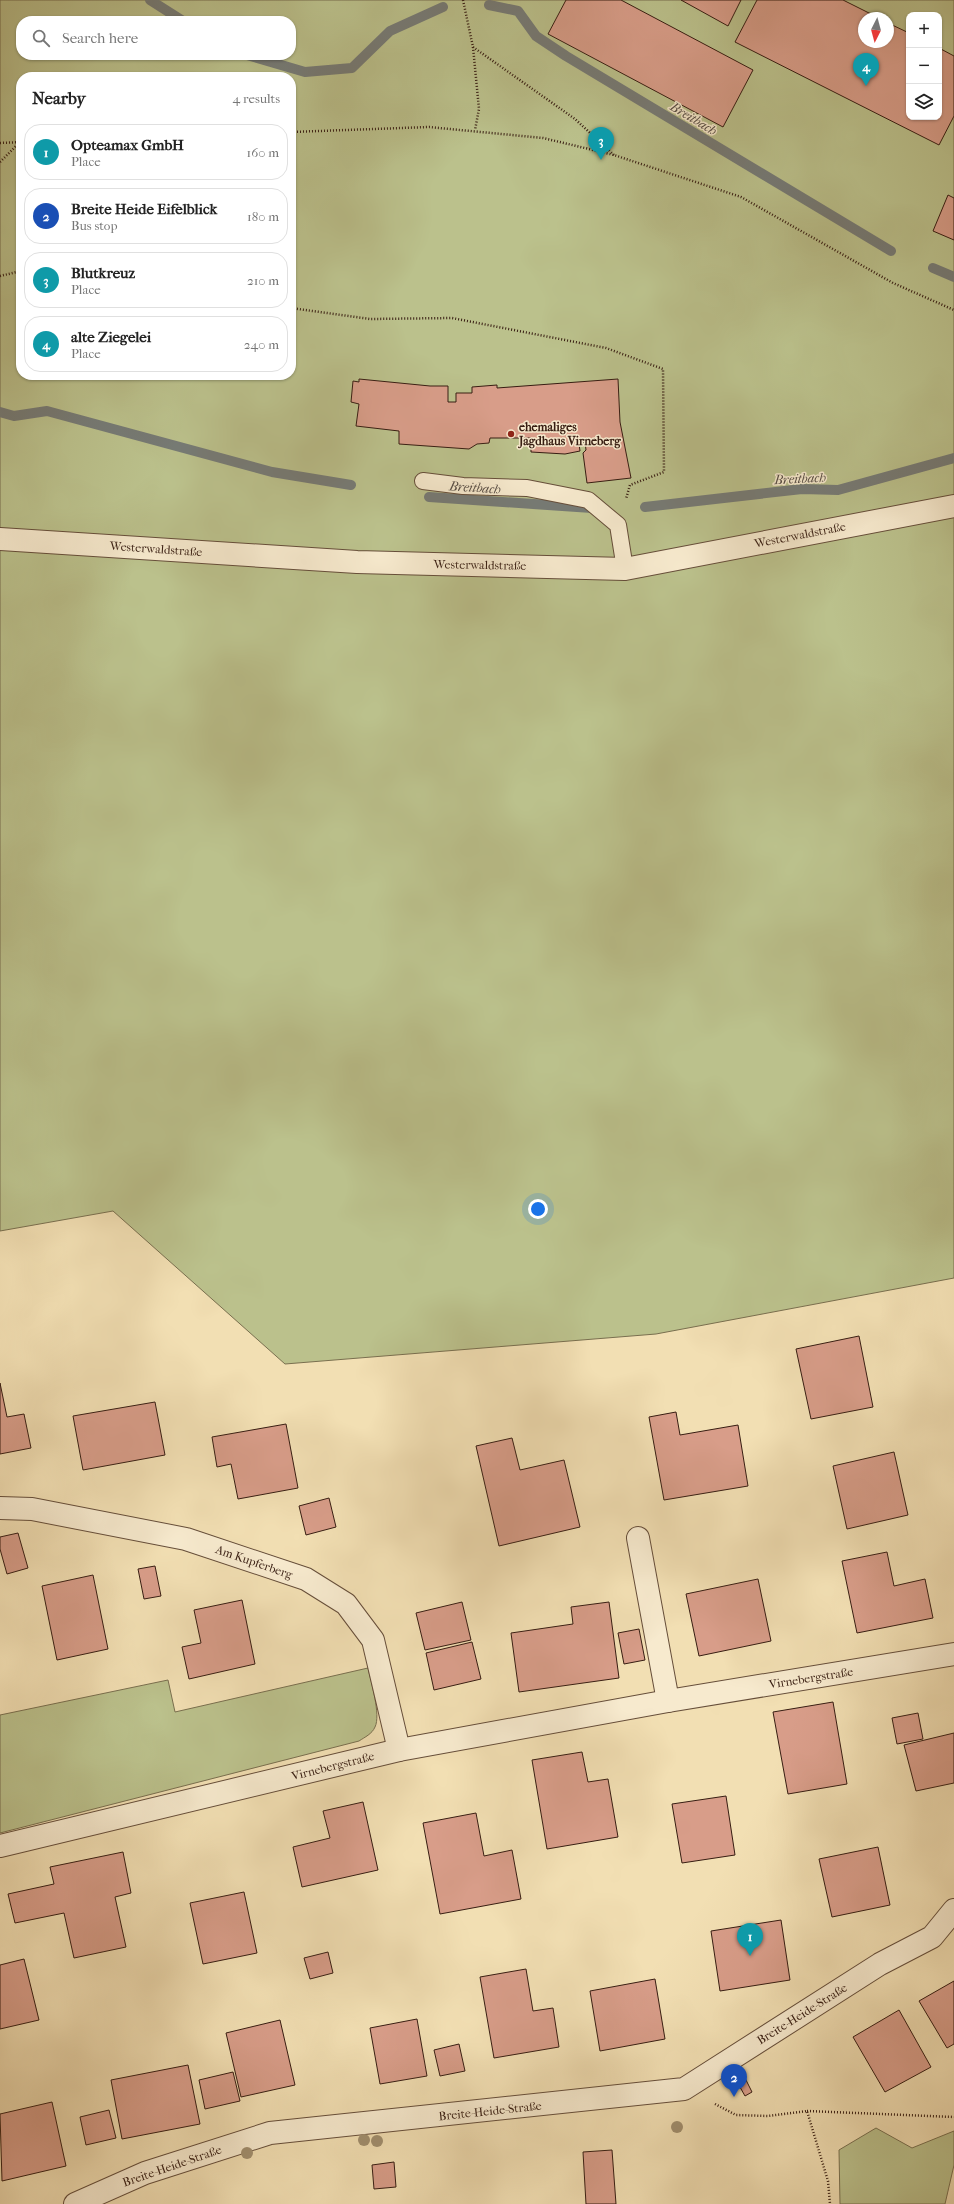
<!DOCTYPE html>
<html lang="en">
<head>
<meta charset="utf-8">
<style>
	body { margin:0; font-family:"IM FELL French Canon",serif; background:#f6f6f6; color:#222 }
	.controls { position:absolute; right:12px; top:12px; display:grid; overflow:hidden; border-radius:8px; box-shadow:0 1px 3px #0004 }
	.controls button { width:36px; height:36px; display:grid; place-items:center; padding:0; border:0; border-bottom:1px solid #e0e0e0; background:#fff; color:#222; font:20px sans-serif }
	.compass { position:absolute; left:858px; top:12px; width:36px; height:36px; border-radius:50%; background:#fff; box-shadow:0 1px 3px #0004; rotate:186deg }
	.you { position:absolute; left:538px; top:1209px; width:14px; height:14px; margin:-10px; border:3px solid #fff; border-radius:50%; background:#1a73e8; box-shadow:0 0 0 6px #1a73e833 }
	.badge { display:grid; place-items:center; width:26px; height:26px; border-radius:50%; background:#7c3aed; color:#fff; font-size:13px; font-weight:700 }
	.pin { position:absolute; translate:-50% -33px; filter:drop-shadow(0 1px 2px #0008) }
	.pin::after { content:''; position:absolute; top:21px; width:14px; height:12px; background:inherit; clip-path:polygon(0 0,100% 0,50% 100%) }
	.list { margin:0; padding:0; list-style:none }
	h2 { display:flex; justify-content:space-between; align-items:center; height:52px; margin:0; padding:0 16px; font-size:17px }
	h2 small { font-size:13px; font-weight:400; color:#767676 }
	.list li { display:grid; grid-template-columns:26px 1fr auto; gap:12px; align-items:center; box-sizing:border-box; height:56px; margin:0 8px 8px; padding:0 8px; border:1px solid #e0e0e0; border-radius:16px }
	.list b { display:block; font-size:15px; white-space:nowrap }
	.list p { margin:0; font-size:13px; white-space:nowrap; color:#767676 }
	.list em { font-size:13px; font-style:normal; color:#767676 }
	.icon { flex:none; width:22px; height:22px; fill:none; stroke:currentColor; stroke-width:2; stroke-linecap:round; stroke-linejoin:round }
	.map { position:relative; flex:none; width:954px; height:2204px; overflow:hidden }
	.search { position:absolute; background:#fff; box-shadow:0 1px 3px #0004; left:16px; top:16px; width:280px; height:44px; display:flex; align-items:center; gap:10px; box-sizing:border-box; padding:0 14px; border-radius:16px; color:#767676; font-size:15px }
	.panel { position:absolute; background:#fff; box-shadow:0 1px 3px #0004; left:16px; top:72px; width:280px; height:308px; border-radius:16px }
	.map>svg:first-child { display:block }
</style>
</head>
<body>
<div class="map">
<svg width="954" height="2204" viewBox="0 0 954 2204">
	<rect width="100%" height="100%" fill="#f2dfb3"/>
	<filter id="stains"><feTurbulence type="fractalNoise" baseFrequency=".005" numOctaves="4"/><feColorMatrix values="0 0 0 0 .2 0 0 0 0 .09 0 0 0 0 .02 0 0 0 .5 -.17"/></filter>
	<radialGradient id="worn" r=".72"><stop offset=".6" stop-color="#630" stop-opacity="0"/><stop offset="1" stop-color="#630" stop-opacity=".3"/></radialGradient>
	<g fill="#bbc18c" stroke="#796f4f" fill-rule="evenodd">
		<path d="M0 0H954V1278L656 1334 285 1364 113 1211 0 1231ZM909 15H939V117H909ZM864 18H888V42H864ZM21 21H291V55H21ZM21 77H291V375H21Z"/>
		<path d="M368 1668C371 1682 381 1715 375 1727 372 1734 365 1737 359 1741L0 1833V1715L168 1680 175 1712Z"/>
		<polygon points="876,2128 912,2148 954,2131 954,2165 945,2204 840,2204 839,2150"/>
	</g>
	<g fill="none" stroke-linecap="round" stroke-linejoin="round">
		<g stroke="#767b76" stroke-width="10">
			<polyline points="150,0 183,21"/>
			<polyline points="489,5 518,11 536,36 566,56 891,251"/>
			<polyline points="247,55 305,72 352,68 390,31 443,7"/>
			<polyline points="933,268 954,277"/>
			<polyline points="0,412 14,416 47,411 272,472 351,485"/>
			<polyline points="429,497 592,508"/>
			<polyline points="645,507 802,489 838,490 954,458"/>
		</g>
	</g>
	<g fill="#d89d89" stroke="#371d12">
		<polygon points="566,0 621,0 753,70 723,127 548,34"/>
		<polygon points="681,0 741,0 728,26"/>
		<polygon points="757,0 843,0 879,18 864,18 864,42 888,42 888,23 909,33 909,117 939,117 939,48 954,56 954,116 939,145 735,42"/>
		<polygon points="948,195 954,198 954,240 933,231"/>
		<polygon points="359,379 430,386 448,386 448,402 456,402 456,393 472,393 472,387 497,385 497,388 618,379 620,422 631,478 587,483 583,453 586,450 585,442 579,444 580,451 565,454 531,452 531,438 490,438 489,443 477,444 469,449 399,444 399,431 356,426 359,404 351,402 353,381 359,382"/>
		<polygon points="859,1336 873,1407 811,1419 796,1349"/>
		<polygon points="0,1383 7,1417 24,1414 31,1448 0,1454"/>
		<polygon points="155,1402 165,1455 83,1470 73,1416"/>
		<polygon points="676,1412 680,1435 738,1425 748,1486 664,1500 649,1417"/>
		<polygon points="286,1424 298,1488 238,1499 231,1464 217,1467 212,1437"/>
		<polygon points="512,1438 520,1470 564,1460 580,1527 499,1546 476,1446"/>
		<polygon points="894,1452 908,1515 847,1529 833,1466"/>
		<polygon points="329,1498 336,1527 306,1535 299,1506"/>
		<polygon points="18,1533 28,1568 7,1574 0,1549 0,1537"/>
		<polygon points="887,1552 894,1586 925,1579 933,1618 857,1633 842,1561"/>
		<polygon points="155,1566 161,1596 144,1599 138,1569"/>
		<polygon points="93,1575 108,1649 57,1660 42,1586"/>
		<polygon points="758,1579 771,1641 699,1656 686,1594"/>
		<polygon points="242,1600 255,1664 189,1679 182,1647 201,1643 194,1610"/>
		<polygon points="462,1602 471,1640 425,1650 416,1613"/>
		<polygon points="609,1602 619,1678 519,1692 511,1633 573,1624 571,1607"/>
		<polygon points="639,1629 645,1660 624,1664 618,1633"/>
		<polygon points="472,1642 481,1679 434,1690 426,1653"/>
		<polygon points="833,1702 847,1784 788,1794 773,1712"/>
		<polygon points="918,1713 923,1739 897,1744 892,1718"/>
		<polygon points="954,1733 954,1783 916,1791 904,1745"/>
		<polygon points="582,1752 588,1782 608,1779 618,1837 547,1849 532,1760"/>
		<polygon points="726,1796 735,1855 682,1863 672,1804"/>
		<polygon points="363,1802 378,1870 302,1887 293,1847 330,1838 323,1811"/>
		<polygon points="476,1813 484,1856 512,1850 521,1899 440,1914 423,1823"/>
		<polygon points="878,1847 890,1905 832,1917 819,1859"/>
		<polygon points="123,1852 131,1893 115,1897 126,1947 74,1958 64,1913 15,1923 8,1894 54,1884 50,1867"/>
		<polygon points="244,1892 257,1953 203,1964 190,1903"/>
		<polygon points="781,1920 790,1980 720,1991 711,1931"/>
		<polygon points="328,1952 333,1973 310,1979 304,1958"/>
		<polygon points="24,1959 39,2020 0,2029 0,1965"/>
		<polygon points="526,1969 533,2011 553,2008 559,2047 494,2058 480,1977"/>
		<polygon points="655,1979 665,2039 600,2051 590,1991"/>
		<polygon points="954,1981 954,2044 947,2048 919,2001"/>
		<polygon points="899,2010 931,2067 885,2092 853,2037"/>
		<polygon points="417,2019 427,2076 380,2084 370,2028"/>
		<polygon points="280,2020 295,2085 241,2097 226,2033"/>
		<polygon points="459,2044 465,2071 440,2076 434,2050"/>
		<polygon points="188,2065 200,2124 122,2139 111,2080"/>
		<polygon points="233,2072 240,2101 205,2109 199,2080"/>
		<polygon points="744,2076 752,2092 745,2096 736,2080"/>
		<polygon points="52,2102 66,2166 2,2181 0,2114"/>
		<polygon points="109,2110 116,2138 86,2145 80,2117"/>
		<polygon points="612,2150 616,2204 586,2204 583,2152"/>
		<polygon points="394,2162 396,2187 374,2189 372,2165"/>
	</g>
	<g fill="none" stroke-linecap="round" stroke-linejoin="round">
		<g stroke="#664e3a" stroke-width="18">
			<polyline id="lane" points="423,481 463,486 527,488 588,500 618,525 625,569"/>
		</g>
		<g stroke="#664e3a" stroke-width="24">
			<g id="street">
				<polyline points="0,539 357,562 625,569 954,506"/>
				<polyline points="0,1508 32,1509 186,1539 306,1579 346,1604 373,1640 399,1750"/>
				<polyline points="638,1538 668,1701"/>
				<polyline points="0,1846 399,1750 668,1701 954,1654"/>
				<polyline points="75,2204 145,2173 270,2133 684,2089 880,1964 932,1937 954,1910"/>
			</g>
		</g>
		<g stroke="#371d12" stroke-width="2.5" stroke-dasharray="1 2" stroke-linecap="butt">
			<polyline points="463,0 473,47 575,119 614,155"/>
			<polyline points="473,47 479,109 475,130"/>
			<polyline points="291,132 429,127 543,138 614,155 741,197 893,283 954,310"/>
			<polyline points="0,143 21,142"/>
			<polyline points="0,162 20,142"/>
			<polyline points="0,276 21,271"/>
			<polyline points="291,308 370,319 452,318 606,348 663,369 664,472 630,485 626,499"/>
			<polyline points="715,2104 736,2115 768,2116 807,2111 828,2181 830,2204"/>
			<polyline points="807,2111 954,2117"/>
		</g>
		<use href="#lane" stroke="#f7eace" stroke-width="16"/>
		<use href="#street" stroke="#f7eace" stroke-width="22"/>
	</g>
	<g fill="#a18f6f">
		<circle cx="677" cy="2127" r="6"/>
		<circle cx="364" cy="2140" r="6"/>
		<circle cx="377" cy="2141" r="6"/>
		<circle cx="247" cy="2153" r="6"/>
	</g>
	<circle fill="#8f2418" stroke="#f7eace" stroke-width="1.5" cx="511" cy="434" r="4"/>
	<g text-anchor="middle" stroke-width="3" stroke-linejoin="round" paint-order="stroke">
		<g font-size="12" font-weight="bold" fill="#371d12" stroke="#f7eace" text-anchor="start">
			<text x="519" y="431">ehemaliges<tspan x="519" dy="14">Jagdhaus Virneberg</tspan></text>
		</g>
		<g font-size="12" fill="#371d12" stroke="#f7eace">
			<text transform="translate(800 535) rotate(-11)" y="4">Westerwaldstraße</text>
			<text transform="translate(156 549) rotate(4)" y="4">Westerwaldstraße</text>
			<text transform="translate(480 565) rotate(1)" y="4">Westerwaldstraße</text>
			<text transform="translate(254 1562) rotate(19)" y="4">Am Kupferberg</text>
			<text transform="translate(811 1678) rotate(-9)" y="4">Virnebergstraße</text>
			<text transform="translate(333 1766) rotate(-14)" y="4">Virnebergstraße</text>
			<text transform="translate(802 2014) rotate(-32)" y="4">Breite-Heide-Straße</text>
			<text transform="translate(490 2111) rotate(-6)" y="4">Breite-Heide-Straße</text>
			<text transform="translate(172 2166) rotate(-19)" y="4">Breite-Heide-Straße</text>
		</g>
		<g font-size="13" font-style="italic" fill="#564c44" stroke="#f7eace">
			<text transform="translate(694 118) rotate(31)" y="5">Breitbach</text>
			<text transform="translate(800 478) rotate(-3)" y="5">Breitbach</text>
			<text transform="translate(475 487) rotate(4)" y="5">Breitbach</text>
		</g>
	</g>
	<rect width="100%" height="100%" filter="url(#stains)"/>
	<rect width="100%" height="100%" fill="url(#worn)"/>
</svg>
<div class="controls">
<button>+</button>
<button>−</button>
<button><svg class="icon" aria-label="layers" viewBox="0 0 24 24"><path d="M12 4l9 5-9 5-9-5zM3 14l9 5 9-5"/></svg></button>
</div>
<svg class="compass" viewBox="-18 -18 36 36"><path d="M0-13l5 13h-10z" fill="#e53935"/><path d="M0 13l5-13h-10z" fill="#767676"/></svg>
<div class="you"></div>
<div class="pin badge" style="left:750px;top:1956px;background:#0f9aa8">1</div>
<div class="pin badge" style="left:734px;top:2097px;background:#1a4fb4">2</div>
<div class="pin badge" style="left:601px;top:160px;background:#0f9aa8">3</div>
<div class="pin badge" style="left:866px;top:86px;background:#0f9aa8">4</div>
<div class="search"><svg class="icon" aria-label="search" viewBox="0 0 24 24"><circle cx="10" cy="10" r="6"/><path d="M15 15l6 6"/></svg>Search here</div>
<section class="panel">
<h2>Nearby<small>4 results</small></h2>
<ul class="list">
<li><span class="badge" style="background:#0f9aa8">1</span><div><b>Opteamax GmbH</b><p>Place</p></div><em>160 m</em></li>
<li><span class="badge" style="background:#1a4fb4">2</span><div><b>Breite Heide Eifelblick</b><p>Bus stop</p></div><em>180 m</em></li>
<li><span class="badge" style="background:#0f9aa8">3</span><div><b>Blutkreuz</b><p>Place</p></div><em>210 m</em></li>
<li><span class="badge" style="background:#0f9aa8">4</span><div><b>alte Ziegelei</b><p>Place</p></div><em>240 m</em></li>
</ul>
</section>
</div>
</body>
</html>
